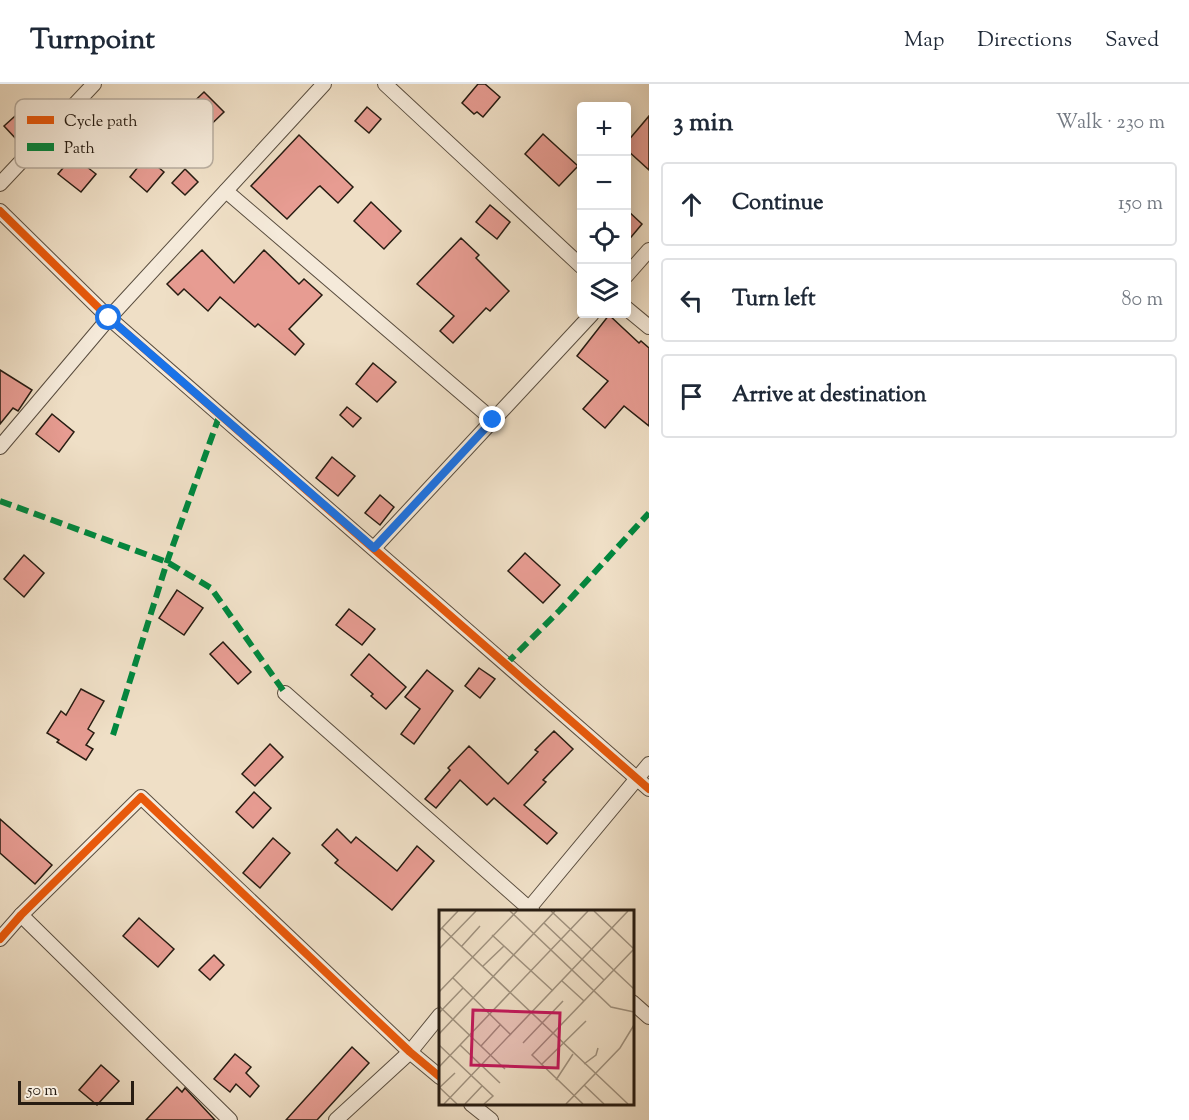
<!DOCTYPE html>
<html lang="en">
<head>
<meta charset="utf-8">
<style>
	body { margin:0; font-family:"Sorts Mill Goudy",serif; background:#f6f6f7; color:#1f2937 }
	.controls { position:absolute; right:18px; top:18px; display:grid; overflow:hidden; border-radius:6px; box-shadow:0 3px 15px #0003 }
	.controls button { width:54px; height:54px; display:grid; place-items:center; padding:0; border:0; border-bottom:2px solid #e0e1e3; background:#fff; color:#1f2937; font:30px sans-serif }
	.scale { position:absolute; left:18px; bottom:15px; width:116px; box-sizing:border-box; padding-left:6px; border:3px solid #271c12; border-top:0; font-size:16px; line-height:21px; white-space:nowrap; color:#271c12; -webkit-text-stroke:4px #f5eada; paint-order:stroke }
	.stop { position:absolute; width:18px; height:18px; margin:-14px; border:4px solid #1a73e8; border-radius:50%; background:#fff }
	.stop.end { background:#1a73e8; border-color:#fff; box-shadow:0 2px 6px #0008 }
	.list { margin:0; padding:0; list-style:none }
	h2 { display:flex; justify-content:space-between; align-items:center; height:78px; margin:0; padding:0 24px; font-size:26px }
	h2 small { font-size:20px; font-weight:400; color:#747a83 }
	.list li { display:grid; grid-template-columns:39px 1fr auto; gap:18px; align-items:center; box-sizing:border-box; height:84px; margin:0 12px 12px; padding:0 12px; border:2px solid #e0e1e3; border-radius:6px }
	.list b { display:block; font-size:22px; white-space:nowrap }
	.list em { font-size:20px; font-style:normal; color:#747a83 }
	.icon { flex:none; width:33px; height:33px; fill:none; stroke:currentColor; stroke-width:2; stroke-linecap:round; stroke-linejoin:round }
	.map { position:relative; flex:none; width:649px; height:1036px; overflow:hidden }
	header { display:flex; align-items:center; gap:36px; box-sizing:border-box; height:84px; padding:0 30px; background:#fff; border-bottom:2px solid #e0e1e3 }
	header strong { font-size:28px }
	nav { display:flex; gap:33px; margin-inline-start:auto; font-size:21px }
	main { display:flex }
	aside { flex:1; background:#fff }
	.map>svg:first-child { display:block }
</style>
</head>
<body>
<header>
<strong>Turnpoint</strong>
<nav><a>Map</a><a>Directions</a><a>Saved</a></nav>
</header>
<main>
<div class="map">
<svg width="649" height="1036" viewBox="0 0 649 1036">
	<rect width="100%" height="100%" fill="#efdfc6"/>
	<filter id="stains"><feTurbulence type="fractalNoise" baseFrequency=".00333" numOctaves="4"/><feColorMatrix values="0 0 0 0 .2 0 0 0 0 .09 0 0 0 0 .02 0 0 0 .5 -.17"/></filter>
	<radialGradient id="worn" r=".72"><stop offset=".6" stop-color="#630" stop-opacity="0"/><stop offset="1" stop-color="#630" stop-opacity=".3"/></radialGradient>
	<g fill="#e79c92" stroke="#271c12" stroke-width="1.5">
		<polygon points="478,0 485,0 500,13 483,33 477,28 474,30 462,19"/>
		<polygon points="204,8 224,28 197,54 177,34"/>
		<polygon points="367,23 381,35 369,49 355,37"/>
		<polygon points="24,24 37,38 17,56 4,42"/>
		<polygon points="649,32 649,86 627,66 627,58"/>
		<polygon points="543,50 578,82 559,102 525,70"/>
		<polygon points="299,51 353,103 338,119 320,102 318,103 287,135 251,102"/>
		<polygon points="73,72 96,90 81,108 58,90"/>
		<polygon points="146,73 164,88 147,108 130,93"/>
		<polygon points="185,85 198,98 185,111 172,99"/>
		<polygon points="371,118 401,147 384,165 354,137"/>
		<polygon points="490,121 510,138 497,155 476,138"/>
		<polygon points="627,126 642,140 627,158"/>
		<polygon points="461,154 479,171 476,174 509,207 490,227 486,224 453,259 440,247 454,232 417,200"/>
		<polygon points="202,166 234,199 264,166 299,200 304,195 322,211 289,245 304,260 295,271 258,240 255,243 220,213 208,227 184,205 178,211 167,200"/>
		<polygon points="609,231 639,259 641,257 649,264 649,342 624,322 605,344 583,325 608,297 577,272"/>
		<polygon points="373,279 396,298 377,318 356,300"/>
		<polygon points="0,286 32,306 18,327 13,324 0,340"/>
		<polygon points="347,323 361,334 353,343 340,331"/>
		<polygon points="52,330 74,348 59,368 36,350"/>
		<polygon points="332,373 355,392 338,412 316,394"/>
		<polygon points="380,411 394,423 380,441 365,429"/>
		<polygon points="525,469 560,501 543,519 508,487"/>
		<polygon points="24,471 44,489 24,513 4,495"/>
		<polygon points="177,506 203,524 184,551 159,534"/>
		<polygon points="349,525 375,545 362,561 336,541"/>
		<polygon points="223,558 251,588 238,600 210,570"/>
		<polygon points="369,570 406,603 386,625 371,612 373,610 351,591"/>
		<polygon points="479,584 495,595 480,614 465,602"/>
		<polygon points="427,586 453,607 414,660 401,650 420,625 405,613"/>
		<polygon points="81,605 104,617 88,645 94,649 86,661 93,665 86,676 57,658 59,656 47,649 61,627 66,631"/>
		<polygon points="554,647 573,665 543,696 546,698 524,721 557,749 547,760 494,714 487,721 460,696 436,724 425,715 450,686 448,684 469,662 508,700 538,668 535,666"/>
		<polygon points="270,660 283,673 255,702 242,690"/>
		<polygon points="254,708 271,724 253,744 236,728"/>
		<polygon points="0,735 52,781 35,800 0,769"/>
		<polygon points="337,745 351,759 356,753 397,787 417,762 434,777 392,826 335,779 338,776 322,761"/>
		<polygon points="273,754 290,769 260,804 243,789"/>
		<polygon points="139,834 174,865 158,883 123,852"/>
		<polygon points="214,871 224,881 210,896 199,886"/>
		<polygon points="352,963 369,979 317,1036 286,1036"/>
		<polygon points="235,970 251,983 246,989 259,1002 250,1013 236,1000 230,1008 214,995"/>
		<polygon points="101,981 119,997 97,1021 79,1006"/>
		<polygon points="177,1003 182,1008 185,1004 215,1036 146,1036"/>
	</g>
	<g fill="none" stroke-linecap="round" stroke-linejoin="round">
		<g stroke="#594d3f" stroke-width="16">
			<g id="minor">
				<polyline points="385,0 582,183"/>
				<polyline points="0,100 94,0"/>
				<polyline points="226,107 493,336"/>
				<polyline points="0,127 109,234 649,705"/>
				<polyline points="626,192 649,166"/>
				<polyline points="626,224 649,243"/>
				<polyline points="0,363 109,234 324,0"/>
				<polyline points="374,464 592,230"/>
				<polyline points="285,609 533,828"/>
				<polyline points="526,828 649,680"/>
				<polyline points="21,831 230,1036"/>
				<polyline points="0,855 21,831 141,713 410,968 440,993"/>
				<polyline points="632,918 649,933"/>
				<polyline points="471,1020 491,1036"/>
				<polyline points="336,1036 410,968 440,931"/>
			</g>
		</g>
		<use href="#minor" stroke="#f5eada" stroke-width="14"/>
		<g stroke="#00873e" stroke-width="6" stroke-dasharray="12 6" stroke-linecap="butt">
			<polyline points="0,417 167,478 211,504 285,609"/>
			<polyline points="506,580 560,526 649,429"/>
			<polyline points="113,651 167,478 220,330"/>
		</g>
		<g stroke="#f5eada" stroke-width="11">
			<g id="cycleway">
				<polyline points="0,127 109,234 649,705"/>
				<polyline points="0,855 21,831 141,713 410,968 440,993"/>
			</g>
		</g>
		<use href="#cycleway" stroke="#e8590c" stroke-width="8"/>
	</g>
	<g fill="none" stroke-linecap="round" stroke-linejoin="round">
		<polyline stroke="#1a73e8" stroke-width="8" points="109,234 374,464 493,336"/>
	</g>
	<g transform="translate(439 826)">
		<rect width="195" height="195" fill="#efdfc6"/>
		<path fill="none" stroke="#9f917e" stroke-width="1.5" d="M71 1 172 97 195 102M112 1 195 79M155 1 195 39M105 13 165 70M3 18 189 194M0 21 19 1M53 25 114 81M22 37 41 16M0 39 37 1M44 56 65 36M14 68 72 125M123 71 145 91M0 82 78 1M0 96 66 159M0 103 24 78M0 124 116 1M84 133 124 91M0 135 54 186 45 194M21 135 61 173M42 136 62 114M145 154 157 145 159 138M102 155 147 111M0 157 149 1M117 170 134 144M145 175 165 194M0 177 18 194M0 178 16 163M5 194 189 1M26 194 43 176M127 194 181 138 195 115M144 194 93 145 195 39"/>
		<path fill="#c2185b" fill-opacity="0.15" stroke="#c2185b" stroke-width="3" d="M34 100 121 103 119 158 32 155Z"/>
		<rect width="195" height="195" fill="none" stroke="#271c12" stroke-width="3"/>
	</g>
	<rect x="15" y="15" width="198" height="69" rx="9" fill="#f5eada" stroke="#b7ac9e" stroke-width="1.5"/>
	<rect x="27" y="32" width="27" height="8" fill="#e8590c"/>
	<rect x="27" y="59" width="27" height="8" fill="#00873e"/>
	<g font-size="16" fill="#271c12">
		<text x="64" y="42">Cycle path</text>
		<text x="64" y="69">Path</text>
	</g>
	<rect width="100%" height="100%" filter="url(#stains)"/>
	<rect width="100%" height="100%" fill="url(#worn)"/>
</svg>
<div class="controls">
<button>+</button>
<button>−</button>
<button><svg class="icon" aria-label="locate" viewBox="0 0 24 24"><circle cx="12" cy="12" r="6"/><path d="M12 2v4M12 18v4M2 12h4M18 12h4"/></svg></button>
<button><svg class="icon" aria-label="layers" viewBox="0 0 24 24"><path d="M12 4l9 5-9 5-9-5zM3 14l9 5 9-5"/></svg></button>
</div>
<div class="scale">50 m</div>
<div class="stop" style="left:109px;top:234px"></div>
<div class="stop end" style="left:493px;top:336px"></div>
</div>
<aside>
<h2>3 min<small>Walk · 230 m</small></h2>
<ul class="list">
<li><svg class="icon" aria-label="ahead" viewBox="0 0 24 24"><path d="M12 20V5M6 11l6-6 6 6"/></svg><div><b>Continue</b></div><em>150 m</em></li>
<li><svg class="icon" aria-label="left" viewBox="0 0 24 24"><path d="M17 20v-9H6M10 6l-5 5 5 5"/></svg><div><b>Turn left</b></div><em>80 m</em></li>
<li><svg class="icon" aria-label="arrive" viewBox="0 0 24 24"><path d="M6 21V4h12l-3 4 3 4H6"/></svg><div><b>Arrive at destination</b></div></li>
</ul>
</aside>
</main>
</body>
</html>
